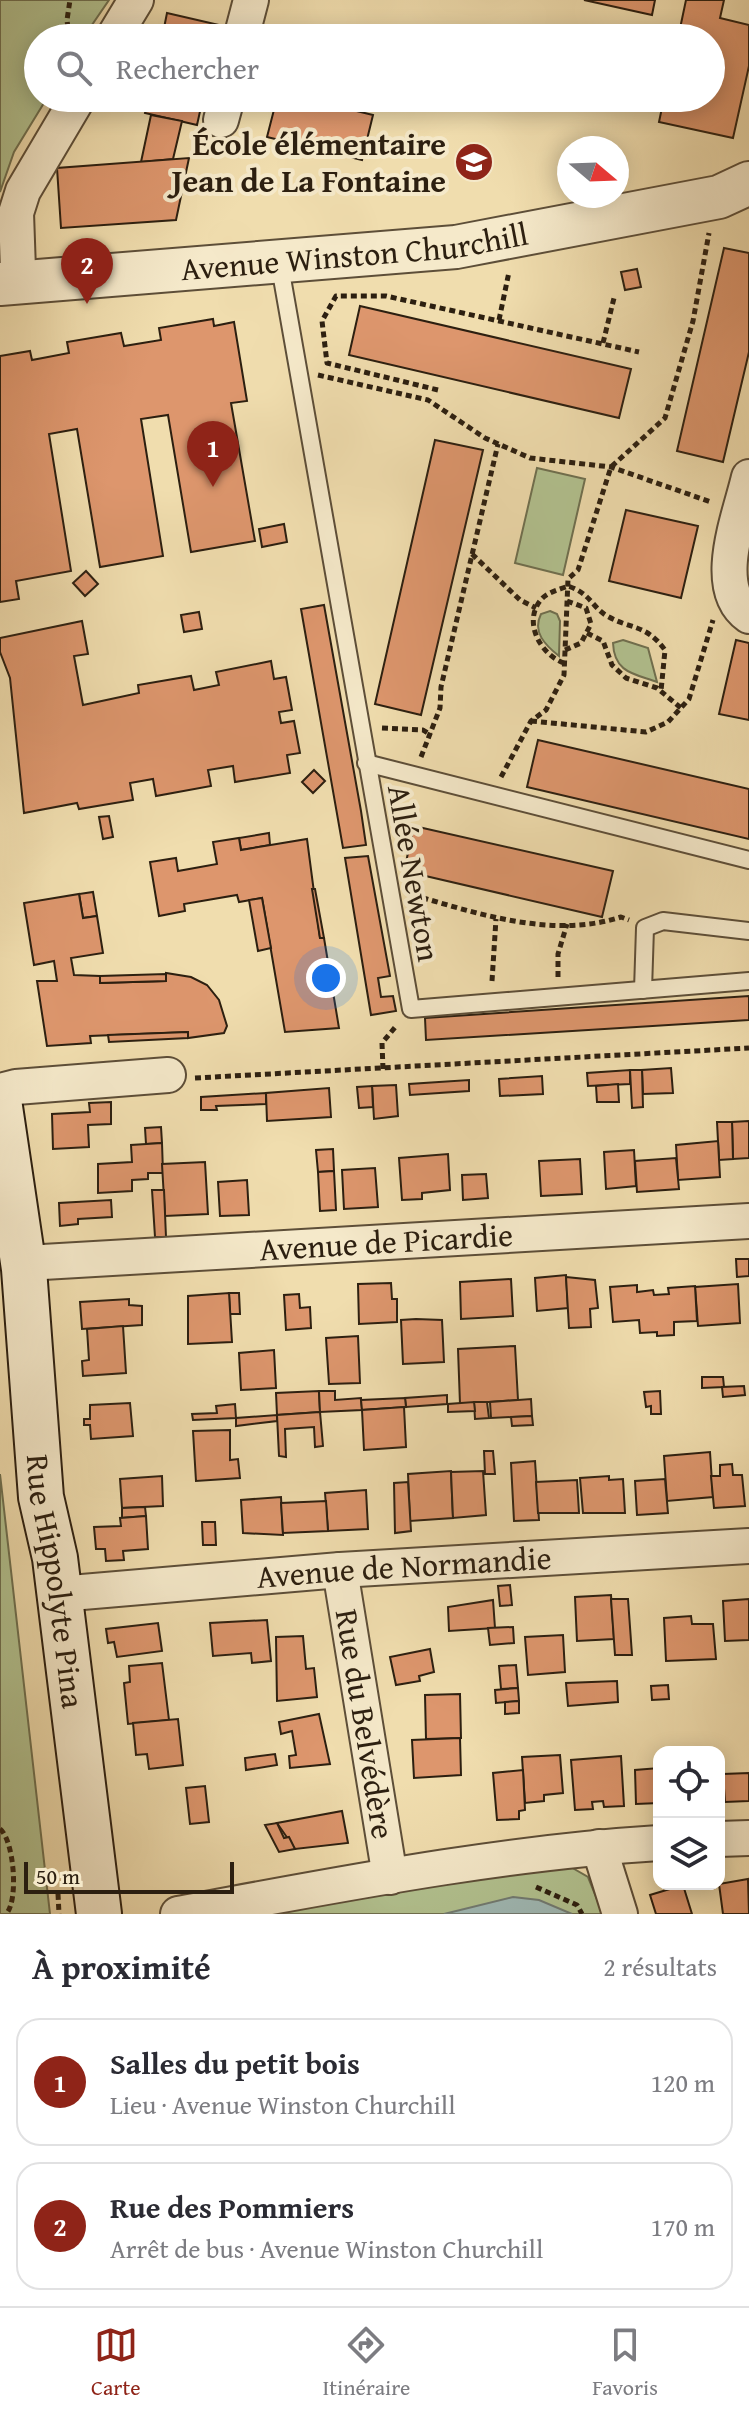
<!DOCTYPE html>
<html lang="fr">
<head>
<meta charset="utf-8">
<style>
	body { margin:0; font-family:"Gentium Book Plus",serif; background:#f7f7f7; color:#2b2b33 }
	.controls { position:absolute; right:24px; bottom:24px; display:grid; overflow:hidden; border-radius:16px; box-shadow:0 4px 20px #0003 }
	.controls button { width:72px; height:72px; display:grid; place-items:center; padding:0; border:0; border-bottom:2px solid #e1e1e2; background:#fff; color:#2b2b33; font:40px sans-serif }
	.compass { position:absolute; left:557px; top:136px; width:72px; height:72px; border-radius:50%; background:#fff; box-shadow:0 4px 20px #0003; rotate:109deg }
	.scale { position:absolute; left:24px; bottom:20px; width:210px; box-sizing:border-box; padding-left:8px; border:4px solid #2c1f10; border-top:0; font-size:22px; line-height:28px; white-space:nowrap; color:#2c1f10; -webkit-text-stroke:6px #f5e9ca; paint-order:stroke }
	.you { position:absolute; left:326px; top:978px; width:28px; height:28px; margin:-20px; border:6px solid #fff; border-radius:50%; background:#1a73e8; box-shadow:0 0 0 12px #1a73e833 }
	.badge { display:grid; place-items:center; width:52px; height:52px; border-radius:50%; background:#8f2418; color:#fff; font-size:26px; font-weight:700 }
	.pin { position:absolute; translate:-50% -66px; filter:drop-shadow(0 2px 4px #0008) }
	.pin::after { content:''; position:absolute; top:42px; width:28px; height:24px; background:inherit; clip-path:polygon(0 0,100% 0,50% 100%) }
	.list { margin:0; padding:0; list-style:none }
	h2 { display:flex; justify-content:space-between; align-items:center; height:104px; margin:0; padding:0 32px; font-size:34px }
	h2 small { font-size:26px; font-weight:400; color:#7c7c81 }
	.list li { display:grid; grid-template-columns:52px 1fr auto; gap:24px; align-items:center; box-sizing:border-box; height:128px; margin:0 16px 16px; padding:0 16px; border:2px solid #e1e1e2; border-radius:24px }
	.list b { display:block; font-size:30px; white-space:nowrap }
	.list p { margin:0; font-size:26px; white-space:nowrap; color:#7c7c81 }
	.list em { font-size:26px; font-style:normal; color:#7c7c81 }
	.icon { flex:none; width:44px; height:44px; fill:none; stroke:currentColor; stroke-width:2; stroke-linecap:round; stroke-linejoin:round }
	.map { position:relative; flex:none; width:749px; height:1914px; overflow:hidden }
	.search { position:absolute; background:#fff; box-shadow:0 4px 20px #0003; left:24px; right:24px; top:24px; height:88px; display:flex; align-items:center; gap:20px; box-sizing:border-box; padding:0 28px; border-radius:44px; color:#7c7c81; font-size:30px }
	.sheet { height:392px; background:#fff }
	nav { display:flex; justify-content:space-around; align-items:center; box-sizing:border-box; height:112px; border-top:2px solid #e1e1e2; background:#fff; font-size:22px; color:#7c7c81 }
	nav a { display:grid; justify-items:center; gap:4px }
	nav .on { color:#8f2418 }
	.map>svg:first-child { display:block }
</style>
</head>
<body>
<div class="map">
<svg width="749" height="1914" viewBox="0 0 749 1914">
	<rect width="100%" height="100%" fill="#f0ddae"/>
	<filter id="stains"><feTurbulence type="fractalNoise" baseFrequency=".0025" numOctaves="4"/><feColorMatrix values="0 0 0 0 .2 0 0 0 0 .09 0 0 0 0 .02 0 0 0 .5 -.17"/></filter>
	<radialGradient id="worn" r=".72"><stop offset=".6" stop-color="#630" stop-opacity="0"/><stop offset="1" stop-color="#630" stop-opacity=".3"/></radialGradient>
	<g fill="#b2c290" stroke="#6f7050" stroke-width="2">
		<polygon points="0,0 109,0 83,38 38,38 38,98 47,98 14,152 0,192"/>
		<polygon points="537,468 585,479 563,575 515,563"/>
		<path d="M550 611 557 614 560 621 559 656C545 645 532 632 541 614Z"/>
		<path d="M623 640 648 648 657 682C635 674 614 673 613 643Z"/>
		<polygon points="0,1474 50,1914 0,1914"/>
		<polygon points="569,1866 588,1877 603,1914 235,1914"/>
	</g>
	<polygon fill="#9fb9b5" stroke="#717b73" stroke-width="2" points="513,1897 539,1900 572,1914 444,1914"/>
	<g fill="#dd966d" stroke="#2c1f10" stroke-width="2">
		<polygon points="584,0 655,0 652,15"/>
		<polygon points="686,0 724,0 720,18 749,25 749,66 733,138 659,122 664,98 711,98 711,38 678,38"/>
		<polygon points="167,13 219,25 216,38 162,38"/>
		<polygon points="148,98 203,98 197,125 145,113"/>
		<polygon points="277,98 303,98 373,115 362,160 267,137"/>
		<polygon points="151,115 182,121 173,159 141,162"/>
		<polygon points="189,158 176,220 61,228 57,168"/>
		<polygon points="724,248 749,253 749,352 723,462 677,451"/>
		<polygon points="637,269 641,287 625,290 621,272"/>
		<polygon points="360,306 631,369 619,418 349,355"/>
		<polygon points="213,319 214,326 234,322 247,401 231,403 255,541 191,552 168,415 141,419 163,556 100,567 77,429 49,434 71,571 16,581 19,599 0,602 0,356 30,351 32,360 69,353 67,342 121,333 124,346 161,340 159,328"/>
		<polygon points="435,440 483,450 421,715 375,704"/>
		<polygon points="626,510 698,526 681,598 609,581"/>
		<polygon points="284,524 287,542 262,547 259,529"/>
		<polygon points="86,571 98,584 85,596 73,583"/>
		<polygon points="324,605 361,811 366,845 343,848 301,609"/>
		<polygon points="199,612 202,629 184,632 181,615"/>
		<polygon points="82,621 88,654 74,656 83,705 139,693 138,685 191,676 194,690 219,685 216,672 271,661 274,679 286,677 292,710 279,712 281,723 294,721 300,753 287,755 290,773 235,782 233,766 208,770 211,786 156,796 153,779 130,783 133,800 79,809 77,803 24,813 10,678 0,652 0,638"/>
		<polygon points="736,640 749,643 749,720 719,714"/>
		<polygon points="538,740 749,789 749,839 527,787"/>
		<polygon points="314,770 325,781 313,793 302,782"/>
		<polygon points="109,816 113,837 103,839 99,817"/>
		<polygon points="414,826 613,871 602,917 404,871"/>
		<polygon points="269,833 270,845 241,850 239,838"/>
		<polygon points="239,838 241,850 307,839 320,938 324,938 339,1028 285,1032 262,898 239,902 237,895 184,904 185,911 159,916 150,862 176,858 178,871 217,864 213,842"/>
		<polygon points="368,856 390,976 378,978 381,997 393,996 396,1011 371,1015 345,858"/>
		<polygon points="312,889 315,889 324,938 320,938"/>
		<polygon points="93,892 97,916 83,918 79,894"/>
		<polygon points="79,894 83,918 97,916 103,953 71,958 74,975 100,976 100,983 166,981 166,973 191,977 207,985 219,1000 227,1026 224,1033 188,1038 188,1032 90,1036 91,1043 47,1046 37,981 57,981 54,961 34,965 24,903"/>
		<polygon points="262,898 271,948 258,951 249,900"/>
		<polygon points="166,974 166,981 100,983 100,976"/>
		<polygon points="749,996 749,1020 426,1040 425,1018"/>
		<polygon points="188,1032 188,1038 109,1042 108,1035"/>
		<polygon points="671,1068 673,1093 643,1094 642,1070"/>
		<polygon points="630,1070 630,1084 588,1086 587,1073"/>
		<polygon points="630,1070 642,1070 643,1107 632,1108"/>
		<polygon points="542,1076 543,1094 500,1096 499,1079"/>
		<polygon points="469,1080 469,1091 410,1095 409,1084"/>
		<polygon points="618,1084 619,1102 597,1102 596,1086"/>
		<polygon points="396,1085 398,1116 374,1119 372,1086"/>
		<polygon points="372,1086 373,1107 359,1108 357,1087"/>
		<polygon points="329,1088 331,1117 267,1121 266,1093"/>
		<polygon points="266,1093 266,1104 216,1106 217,1110 201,1110 201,1097"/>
		<polygon points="111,1102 111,1124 88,1125 89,1147 53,1149 52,1114 90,1112 89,1103"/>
		<polygon points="749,1121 749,1158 733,1159 732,1122"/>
		<polygon points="717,1122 732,1122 733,1159 719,1160"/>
		<polygon points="161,1127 162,1143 146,1144 145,1128"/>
		<polygon points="718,1141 720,1177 678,1180 676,1145"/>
		<polygon points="162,1143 163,1173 148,1173 148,1179 132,1180 132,1191 98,1193 98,1164 132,1162 131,1145"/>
		<polygon points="333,1149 334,1171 318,1172 316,1150"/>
		<polygon points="634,1150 636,1186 606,1189 604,1152"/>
		<polygon points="448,1154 450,1190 422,1193 422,1199 402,1200 399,1158"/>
		<polygon points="676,1158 679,1189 637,1192 635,1161"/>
		<polygon points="580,1159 582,1194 541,1196 539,1161"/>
		<polygon points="205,1162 208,1214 165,1216 162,1164"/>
		<polygon points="375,1168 378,1207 344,1209 342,1170"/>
		<polygon points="334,1171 336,1210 320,1211 318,1172"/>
		<polygon points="486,1174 488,1198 463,1200 462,1175"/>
		<polygon points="247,1180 249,1215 220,1216 218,1182"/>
		<polygon points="152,1190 164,1190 166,1237 155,1237"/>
		<polygon points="111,1200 112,1217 78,1219 78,1224 60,1226 59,1203"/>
		<polygon points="736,1259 749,1259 749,1276 737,1277"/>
		<polygon points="566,1275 568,1308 537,1311 535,1278"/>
		<polygon points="566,1277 595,1280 598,1308 590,1309 591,1327 569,1328"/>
		<polygon points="511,1279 513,1316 461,1319 460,1282"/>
		<polygon points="391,1283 392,1299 397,1299 397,1322 359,1324 358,1284"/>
		<polygon points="738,1284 740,1323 698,1326 695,1287"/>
		<polygon points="637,1285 637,1292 653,1290 654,1295 669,1294 668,1288 695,1286 697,1321 674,1322 674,1335 657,1336 657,1332 640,1333 639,1320 613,1322 610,1287"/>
		<polygon points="229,1293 239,1293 240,1314 230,1314"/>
		<polygon points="229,1293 232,1342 188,1344 188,1296"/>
		<polygon points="299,1294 300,1308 310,1307 311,1328 286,1330 284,1295"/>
		<polygon points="129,1299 129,1305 142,1306 142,1325 82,1329 80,1302"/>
		<polygon points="416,1319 442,1320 444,1362 403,1364 401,1320"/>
		<polygon points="123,1326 126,1373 83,1376 82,1361 89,1360 87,1329"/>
		<polygon points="358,1336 360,1383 329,1384 326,1338"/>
		<polygon points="515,1346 518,1400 460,1404 458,1349"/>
		<polygon points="274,1350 276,1388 241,1390 239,1353"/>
		<polygon points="702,1377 723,1377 724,1387 702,1388"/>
		<polygon points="744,1386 745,1395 723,1397 722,1387"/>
		<polygon points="319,1391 320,1412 277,1415 276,1393"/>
		<polygon points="319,1391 335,1391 335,1400 361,1398 362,1410 320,1412"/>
		<polygon points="660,1391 661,1414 651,1414 651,1406 646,1407 644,1392"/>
		<polygon points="447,1395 447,1404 406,1407 405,1398"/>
		<polygon points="405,1398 406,1407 362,1410 361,1400"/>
		<polygon points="531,1399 532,1416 491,1418 490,1402"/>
		<polygon points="474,1402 487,1402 489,1418 475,1419"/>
		<polygon points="474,1402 475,1411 448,1412 448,1404"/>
		<polygon points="130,1403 133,1436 91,1439 90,1425 84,1425 84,1419 90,1419 90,1405"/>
		<polygon points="235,1404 236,1418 193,1420 192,1414 217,1413 216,1406"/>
		<polygon points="404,1407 406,1447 364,1450 362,1410"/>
		<polygon points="320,1412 323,1446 315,1447 314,1427 285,1429 286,1457 279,1456 277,1415"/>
		<polygon points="277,1415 277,1421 236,1426 236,1418"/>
		<polygon points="532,1416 533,1425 512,1426 511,1417"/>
		<polygon points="230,1430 230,1460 238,1459 240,1478 196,1481 193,1431"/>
		<polygon points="484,1451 493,1451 495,1474 485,1474"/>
		<polygon points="710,1452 713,1497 667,1501 664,1456"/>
		<polygon points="535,1461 539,1520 514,1521 511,1463"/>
		<polygon points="732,1464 733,1475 742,1475 745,1506 714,1508 711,1476 720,1476 720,1465"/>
		<polygon points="451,1471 453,1518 410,1521 408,1474"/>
		<polygon points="483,1471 486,1515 453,1518 451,1472"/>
		<polygon points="162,1476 163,1506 122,1508 120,1479"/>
		<polygon points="609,1476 609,1480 623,1479 625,1513 583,1513 580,1478"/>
		<polygon points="665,1479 668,1513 637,1515 635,1481"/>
		<polygon points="577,1480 579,1513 538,1513 536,1482"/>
		<polygon points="408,1482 411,1531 395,1533 394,1483"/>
		<polygon points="366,1490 368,1529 328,1531 325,1493"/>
		<polygon points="281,1497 283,1535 243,1533 241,1500"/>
		<polygon points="326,1501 328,1531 283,1533 281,1503"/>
		<polygon points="145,1507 146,1516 122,1518 122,1508"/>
		<polygon points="146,1516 148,1549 123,1551 124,1560 106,1561 105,1549 96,1549 94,1527 121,1526 120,1518"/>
		<polygon points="202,1522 215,1522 216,1545 203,1545"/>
		<polygon points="510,1585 512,1605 500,1606 498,1586"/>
		<polygon points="611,1595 614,1639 577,1641 575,1597"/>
		<polygon points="611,1599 628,1599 632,1655 615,1655"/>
		<polygon points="749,1599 749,1640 725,1641 723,1601"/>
		<polygon points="493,1600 495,1628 449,1631 448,1607"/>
		<polygon points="691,1616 692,1624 713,1624 716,1659 666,1661 664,1618"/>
		<polygon points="267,1620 271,1661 252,1663 251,1653 213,1656 210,1623"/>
		<polygon points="158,1623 162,1651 117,1657 114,1642 108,1643 106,1629"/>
		<polygon points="513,1627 514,1643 490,1645 488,1628"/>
		<polygon points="563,1635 565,1672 528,1675 525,1637"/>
		<polygon points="303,1636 306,1669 314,1668 317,1697 277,1701 276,1637"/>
		<polygon points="430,1649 434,1672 419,1676 420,1681 396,1685 390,1657"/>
		<polygon points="162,1663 169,1720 128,1724 124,1683 130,1682 129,1666"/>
		<polygon points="516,1665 518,1688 501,1689 499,1666"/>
		<polygon points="617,1681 618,1702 568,1706 566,1683"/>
		<polygon points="668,1685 669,1699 652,1700 651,1686"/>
		<polygon points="518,1688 519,1701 496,1703 495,1690"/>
		<polygon points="460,1694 461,1738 426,1739 425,1695"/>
		<polygon points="519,1701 519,1713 505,1714 505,1702"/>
		<polygon points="319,1714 330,1764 290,1768 289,1756 296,1755 292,1731 281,1734 279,1722"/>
		<polygon points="178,1719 183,1765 149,1769 147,1754 136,1755 133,1723"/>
		<polygon points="460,1738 461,1775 414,1778 412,1740"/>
		<polygon points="275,1754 277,1765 246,1770 245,1758"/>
		<polygon points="560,1755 563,1793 544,1795 544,1801 525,1803 522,1757"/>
		<polygon points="621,1756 624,1806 604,1807 603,1801 592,1802 593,1809 575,1810 571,1760"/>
		<polygon points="659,1768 659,1803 636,1804 635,1770"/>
		<polygon points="523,1770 525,1810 519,1811 519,1819 497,1820 493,1773"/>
		<polygon points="749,1773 749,1801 725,1802 723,1774"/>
		<polygon points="205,1786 209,1822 190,1824 186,1788"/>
		<polygon points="342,1811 348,1843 295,1849 277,1823"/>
		<polygon points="277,1823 284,1838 289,1837 295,1849 279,1852 265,1825"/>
		<polygon points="748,1879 749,1914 723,1914 719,1884"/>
		<polygon points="683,1885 692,1914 656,1914 650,1895"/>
	</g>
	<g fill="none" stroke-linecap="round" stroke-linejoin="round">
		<g stroke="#5d4e38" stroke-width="20">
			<g id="service">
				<polyline points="279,261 411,1009 749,981"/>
				<polyline points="366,763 749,860"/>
				<polyline points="643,990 645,928 663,921 749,931"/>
			</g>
		</g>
		<g stroke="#5d4e38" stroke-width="38">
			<g id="minor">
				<polyline points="113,38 136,0"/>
				<polyline points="241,38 251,0"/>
				<polyline points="221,120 227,98"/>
				<polyline points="18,270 16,213 23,191 78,98"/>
				<path d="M749 477C740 516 710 588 749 616"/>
				<polyline points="0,1091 16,1087 168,1075"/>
				<path id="s1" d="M24 1269 43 1262 749 1221"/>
				<path id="s2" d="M340 1570 390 1877"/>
				<path id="s3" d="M59 1594 340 1570 749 1546"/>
				<polyline points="719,1839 749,1838"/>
				<polyline points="599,1847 620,1914"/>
				<path d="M178 1914C337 1885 498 1853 659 1843"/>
			</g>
		</g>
		<g stroke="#5d4e38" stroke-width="46">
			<g id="tertiary">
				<path id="s4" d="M0 284 456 247 719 197 749 183"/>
			</g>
		</g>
		<g stroke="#2c1f10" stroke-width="48">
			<g id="secondary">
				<path id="s5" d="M0 1107 24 1269 41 1497 55 1558 99 1914"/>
			</g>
		</g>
		<g stroke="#2c1f10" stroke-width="5" stroke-dasharray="6 4" stroke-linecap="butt">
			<polyline points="69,38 67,20 70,0"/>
			<polyline points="499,320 509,272"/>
			<polyline points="603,343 614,298"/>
			<polyline points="318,375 428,400 485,438 530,458 611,467 711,502"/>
			<polyline points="438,390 327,363 322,321 336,296 386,296 639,352"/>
			<polyline points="472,554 520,600 536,608"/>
			<polyline points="587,633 603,641 612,665 626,678 657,688 681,708"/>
			<polyline points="565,650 581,643 591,624 586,608 567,601"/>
			<path d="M564 663C541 655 523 623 540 601 546 592 559 590 568 586 591 594 591 606 607 616 632 630 646 624 665 650L661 691"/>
			<polyline points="531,721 646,732 668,722 689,699 713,620"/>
			<polyline points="382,728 423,730 431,735"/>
			<polyline points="421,757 440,708 441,687 498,444"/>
			<polyline points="501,777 531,721 546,710 564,675 568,579 578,570 611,467 665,418 693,321 709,233"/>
			<path d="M413 895C479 914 553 939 621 917L629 920"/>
			<polyline points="558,977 558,954 567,924"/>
			<polyline points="492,981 496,919"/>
			<polyline points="383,1069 382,1043 397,1025"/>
			<polyline points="195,1078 749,1048"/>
			<path d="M0 1829C14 1840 19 1901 6 1914"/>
			<polyline points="536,1887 577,1905 582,1914"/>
			<polyline points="58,1894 59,1914"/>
		</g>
		<use href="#service" stroke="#f5e9ca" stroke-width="16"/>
		<use href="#minor" stroke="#f5e9ca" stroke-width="34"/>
		<use href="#tertiary" stroke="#f5e9ca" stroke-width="42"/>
		<use href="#secondary" stroke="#f5e9ca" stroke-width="44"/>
	</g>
	<defs>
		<g id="school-disc" transform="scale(2)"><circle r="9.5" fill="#8f2418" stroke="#f5e9ca"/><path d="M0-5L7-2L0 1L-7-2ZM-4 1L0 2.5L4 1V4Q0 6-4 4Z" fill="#fff"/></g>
	</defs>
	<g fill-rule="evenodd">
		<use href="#school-disc" x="474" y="162"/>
	</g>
	<g text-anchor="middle" stroke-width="8" stroke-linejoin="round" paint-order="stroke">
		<g font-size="32" font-weight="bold" fill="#2c1f10" stroke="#f5e9ca" text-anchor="end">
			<text x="446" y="155">École élémentaire<tspan x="446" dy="37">Jean de La Fontaine</tspan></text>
		</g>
		<g font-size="32" fill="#2c1f10" stroke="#f5e9ca">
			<text dy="11" stroke="none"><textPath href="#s4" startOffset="356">Avenue Winston Churchill</textPath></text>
			<text transform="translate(414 873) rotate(80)" y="11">Allée Newton</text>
			<text dy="11" stroke="none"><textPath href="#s1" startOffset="364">Avenue de Picardie</textPath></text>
			<text dy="11" stroke="none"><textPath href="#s3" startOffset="346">Avenue de Normandie</textPath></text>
			<text dy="11" stroke="none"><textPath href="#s5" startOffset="478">Rue Hippolyte Pina</textPath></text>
			<text dy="11" stroke="none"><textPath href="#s2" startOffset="156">Rue du Belvédère</textPath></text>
		</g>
	</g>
	<rect width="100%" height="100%" filter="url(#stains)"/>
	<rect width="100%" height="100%" fill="url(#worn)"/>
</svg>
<div class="controls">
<button><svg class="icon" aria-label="locate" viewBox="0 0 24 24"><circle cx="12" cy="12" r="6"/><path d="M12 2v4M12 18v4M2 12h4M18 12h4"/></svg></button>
<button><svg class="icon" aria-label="layers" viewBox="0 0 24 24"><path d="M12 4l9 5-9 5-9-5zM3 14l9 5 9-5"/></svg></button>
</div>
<svg class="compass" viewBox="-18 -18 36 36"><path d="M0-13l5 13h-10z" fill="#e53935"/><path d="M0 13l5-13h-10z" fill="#7c7c81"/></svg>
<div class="scale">50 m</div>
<div class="you"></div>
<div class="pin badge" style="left:213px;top:487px">1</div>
<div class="pin badge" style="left:87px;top:304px">2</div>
<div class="search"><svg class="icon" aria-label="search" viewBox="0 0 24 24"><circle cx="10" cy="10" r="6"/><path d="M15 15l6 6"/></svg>Rechercher</div>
</div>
<section class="sheet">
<h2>À proximité<small>2 résultats</small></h2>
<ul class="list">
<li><span class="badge">1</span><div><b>Salles du petit bois</b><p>Lieu · Avenue Winston Churchill</p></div><em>120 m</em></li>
<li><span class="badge">2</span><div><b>Rue des Pommiers</b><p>Arrêt de bus · Avenue Winston Churchill</p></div><em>170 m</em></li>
</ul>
</section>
<nav>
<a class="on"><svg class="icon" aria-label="map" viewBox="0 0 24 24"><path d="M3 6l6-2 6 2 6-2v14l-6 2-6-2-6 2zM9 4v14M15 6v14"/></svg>Carte</a>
<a><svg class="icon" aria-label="directions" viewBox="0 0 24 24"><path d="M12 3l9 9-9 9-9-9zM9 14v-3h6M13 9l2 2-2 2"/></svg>Itinéraire</a>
<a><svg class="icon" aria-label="saved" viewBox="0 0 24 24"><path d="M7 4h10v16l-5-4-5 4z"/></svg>Favoris</a>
</nav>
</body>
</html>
